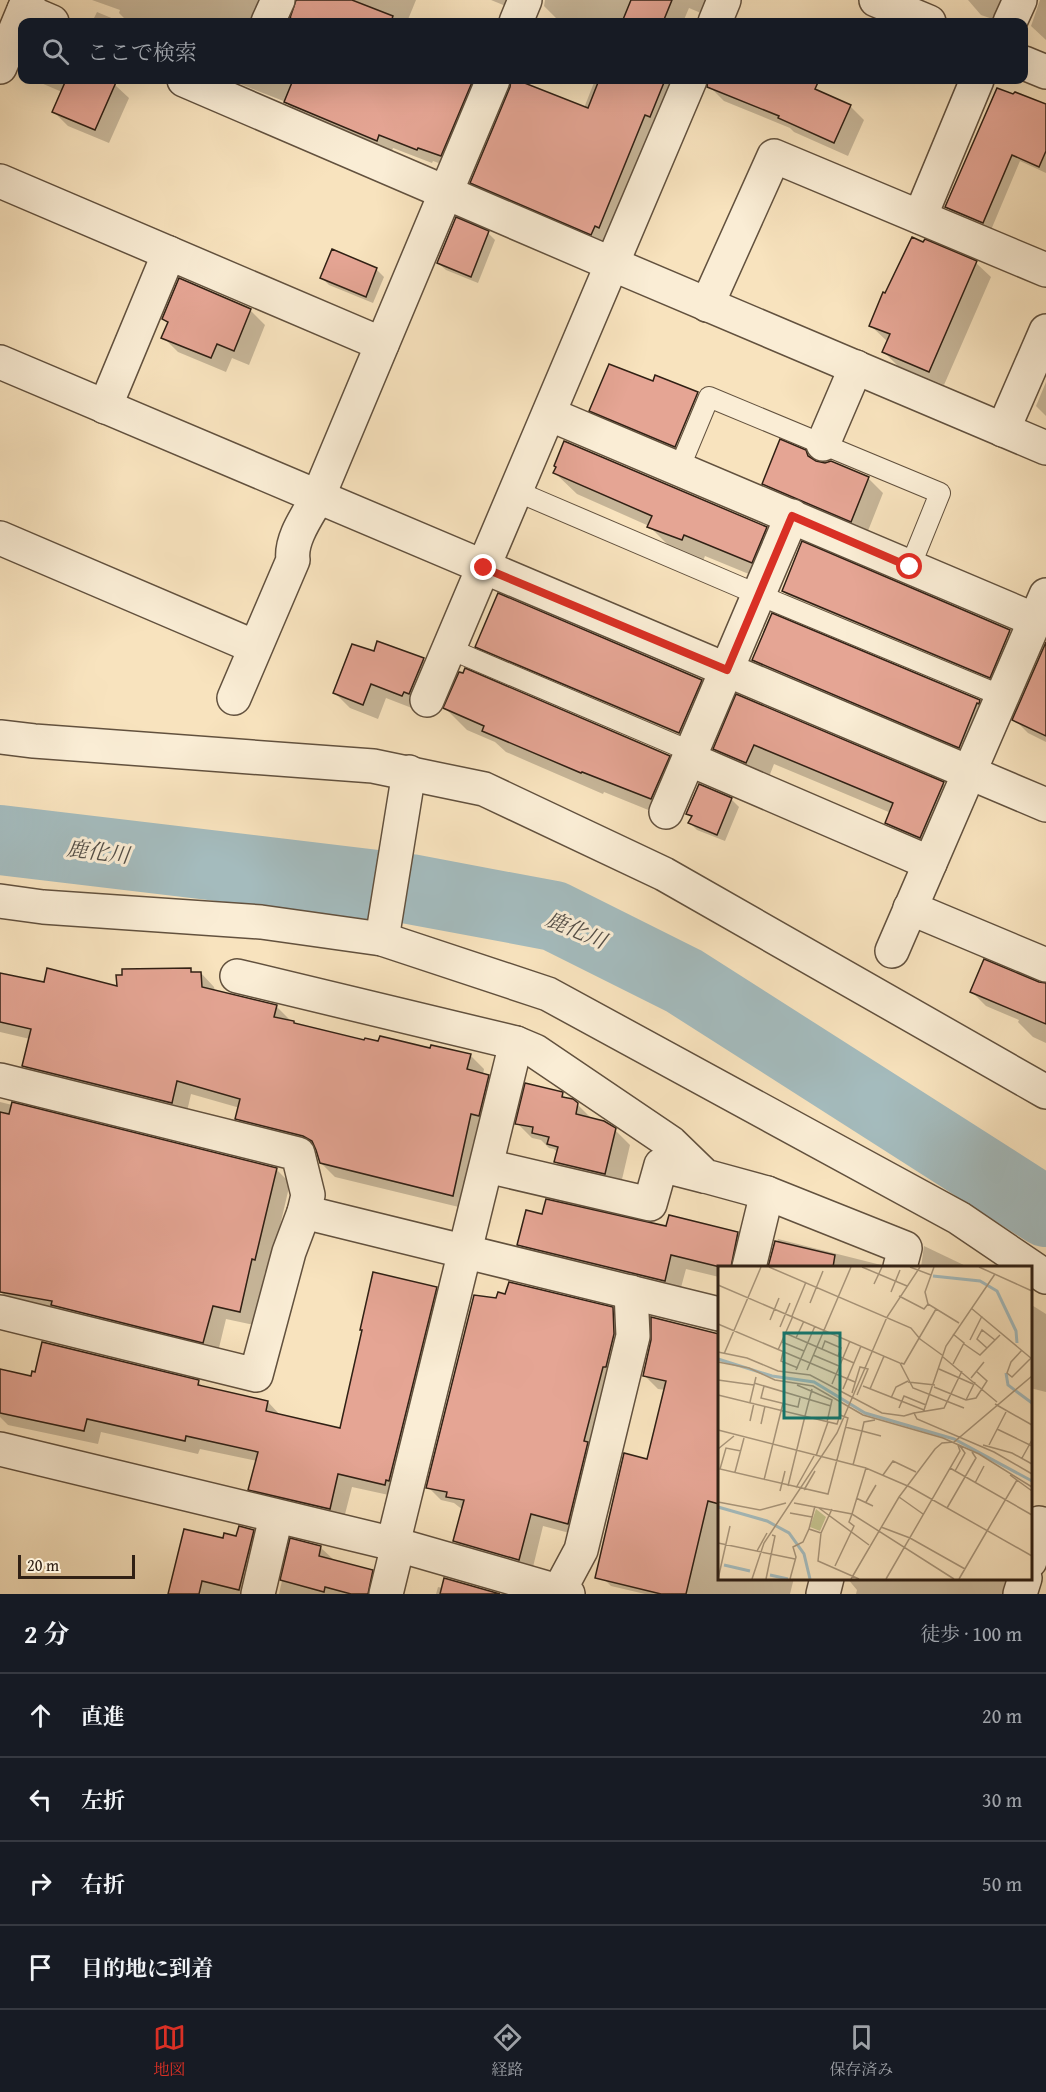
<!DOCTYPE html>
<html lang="ja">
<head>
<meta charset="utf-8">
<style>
	body { margin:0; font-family:"Gentium Book Plus","Noto Serif JP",serif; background:#20242c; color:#f1f3f6 }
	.scale { position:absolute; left:18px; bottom:15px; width:117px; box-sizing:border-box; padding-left:6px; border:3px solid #302014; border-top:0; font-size:16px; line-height:21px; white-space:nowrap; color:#302014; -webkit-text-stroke:4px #faedd5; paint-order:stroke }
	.stop { position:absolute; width:18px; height:18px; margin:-14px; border:4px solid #d93025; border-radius:50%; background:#fff }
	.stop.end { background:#d93025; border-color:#fff; box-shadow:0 2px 6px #0008 }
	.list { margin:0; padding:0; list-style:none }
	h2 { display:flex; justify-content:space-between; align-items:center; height:78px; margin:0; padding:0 24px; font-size:26px }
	h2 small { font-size:20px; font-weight:400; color:#9ea1a6 }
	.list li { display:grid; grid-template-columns:39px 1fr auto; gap:18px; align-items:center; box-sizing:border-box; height:84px; padding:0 24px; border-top:2px solid #363941 }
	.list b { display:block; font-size:22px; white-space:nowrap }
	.list em { font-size:20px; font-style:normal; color:#9ea1a6 }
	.icon { flex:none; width:33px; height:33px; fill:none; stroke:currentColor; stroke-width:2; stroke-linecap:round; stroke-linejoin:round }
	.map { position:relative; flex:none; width:1046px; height:1594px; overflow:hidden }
	.search { position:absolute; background:#171b24; box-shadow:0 6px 24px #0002; left:18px; right:18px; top:18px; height:66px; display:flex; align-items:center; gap:15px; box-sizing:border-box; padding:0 21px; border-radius:12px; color:#9ea1a6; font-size:22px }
	.sheet { height:414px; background:#171b24 }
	nav { display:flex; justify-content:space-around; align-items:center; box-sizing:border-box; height:84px; border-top:2px solid #363941; background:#171b24; font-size:16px; color:#9ea1a6 }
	nav a { display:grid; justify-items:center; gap:3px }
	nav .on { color:#d93025 }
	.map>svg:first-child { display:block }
</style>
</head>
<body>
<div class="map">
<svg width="1046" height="1594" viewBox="0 0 1046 1594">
	<rect width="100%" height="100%" fill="#f8e3be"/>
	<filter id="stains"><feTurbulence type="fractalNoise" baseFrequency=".00333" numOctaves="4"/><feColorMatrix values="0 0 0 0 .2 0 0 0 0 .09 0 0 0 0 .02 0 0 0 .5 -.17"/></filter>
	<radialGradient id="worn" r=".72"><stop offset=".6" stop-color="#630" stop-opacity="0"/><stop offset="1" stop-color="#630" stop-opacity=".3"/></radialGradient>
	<g fill="#0003">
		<polygon points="92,0 280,0 267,22 128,22 119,13 120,10"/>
		<polygon points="298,0 416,0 407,22 290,22"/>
		<polygon points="491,0 527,0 518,11"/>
		<polygon points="545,0 715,0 708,16 689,8 683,22 564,22 558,20 544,6"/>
		<polygon points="968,0 1022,0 1001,22 981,15"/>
		<polygon points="1040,0 1046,0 1046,40 1031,26"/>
		<polygon points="97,12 121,22 122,22 92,22"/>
		<polygon points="38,80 117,80 115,85 129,98 109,143 68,126 54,112 62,92 41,83"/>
		<polygon points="230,80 493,80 455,169 433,161 432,163 393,148 391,154 299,116 286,102"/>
		<polygon points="513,80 584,108 595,80 669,80 680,90 606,248 486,196 472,182 512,88"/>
		<polygon points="713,80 786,80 850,106 864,120 848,156 794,132 790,128 724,101 710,87"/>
		<polygon points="1046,106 1046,173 1020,161 991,230 954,214 947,207"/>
		<polygon points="488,233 495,240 478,283 446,270 438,263"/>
		<polygon points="333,251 377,270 384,277 373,303 329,285 322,278"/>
		<polygon points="976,263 991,277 944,385 898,366 884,352 888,342 871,326"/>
		<polygon points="250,310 265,325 249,365 232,358 226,372 178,352 163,337 169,324 164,319"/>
		<polygon points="1046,382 1046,416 1036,406"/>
		<polygon points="654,383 698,393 713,408 690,461 606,425 591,410"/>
		<polygon points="805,452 816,463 868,478 883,493 866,536 779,499 764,484"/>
		<polygon points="555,473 766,528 788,550 773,584 705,556 703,561 671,548 649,526 577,494"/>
		<polygon points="802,543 1010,631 1031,653 1012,699 805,613 783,591"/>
		<polygon points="378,643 423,660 438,675 417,710 386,698 378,719 350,708 335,693 375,653"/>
		<polygon points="477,646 701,681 723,703 701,754 499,668"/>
		<polygon points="1046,646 1046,742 1028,733 1014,719"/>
		<polygon points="754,660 979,701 1001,723 980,768 776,682"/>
		<polygon points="737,696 943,784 964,804 941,857 907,843 887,823 891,813 774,764 767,782 735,769 715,749"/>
		<polygon points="445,708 669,757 691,779 673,820 604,792 603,794 506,752 495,742 467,730"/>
		<polygon points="731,799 739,807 725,841 697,830 690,823 692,818 687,813"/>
		<polygon points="190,970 194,973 201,973 214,987 215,992 276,1006 290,1020 289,1022 365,1041 470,1055 484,1069 483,1074 488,1076 502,1090 467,1209 335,1177 321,1163 318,1149 251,1132 237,1119 240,1108 191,1094 186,1116 37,1079 23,1066 30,1039 0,1032 0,974 45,984 118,988"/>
		<polygon points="1038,984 1046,984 1046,1043 1033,1037 1018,1022 1019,1020 986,1006 971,991"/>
		<polygon points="562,1094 568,1100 577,1104 592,1119 615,1130 630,1145 620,1188 571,1177 556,1162 558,1153 554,1149 549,1148 541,1140 532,1138 517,1123"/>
		<polygon points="0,1102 277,1170 290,1183 269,1273 265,1272 254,1325 226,1319 217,1356 13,1304 0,1291"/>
		<polygon points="543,1215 738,1233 752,1248 748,1267 719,1267 719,1277 686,1269 679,1295 534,1259 519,1245"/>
		<polygon points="778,1239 881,1265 883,1267 769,1267"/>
		<polygon points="924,1246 968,1267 921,1267"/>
		<polygon points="436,1288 450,1302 398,1497 352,1487 343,1522 264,1503 250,1489 257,1461 200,1449 198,1454 101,1432 98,1444 8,1425 0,1417 0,1371 32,1378 198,1382 204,1388 268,1402 281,1416 342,1430"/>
		<polygon points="1030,1304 1046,1314 1046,1392 1030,1388"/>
		<polygon points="612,1309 625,1322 581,1536 543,1526 533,1567 468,1554 455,1541 463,1510 454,1503 441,1500 428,1487"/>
		<polygon points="652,1319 719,1336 719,1578 794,1578 790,1594 645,1594 611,1586 598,1573 648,1461 665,1390 658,1389 644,1375 653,1340"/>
		<polygon points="253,1531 268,1545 256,1594 201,1594 188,1592 224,1540 237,1538"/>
		<polygon points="291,1540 320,1547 335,1561 357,1594 279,1594"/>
		<polygon points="794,1578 827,1578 823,1584"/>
		<polygon points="847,1578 1012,1578 1008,1594 856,1594 857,1590"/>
		<polygon points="438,1587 443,1588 495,1594 436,1594"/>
	</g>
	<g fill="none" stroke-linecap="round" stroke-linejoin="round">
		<polyline stroke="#a4bbbd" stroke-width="70" points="0,840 410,889 554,916 684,981 1046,1212"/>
	</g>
	<g fill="#e5a594" stroke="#302014" stroke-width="1.5">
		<polygon points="296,0 352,0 393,16 391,22 300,22 290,18"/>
		<polygon points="631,0 672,0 663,22 622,22"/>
		<polygon points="66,80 117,80 95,130 52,112"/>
		<polygon points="293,80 473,80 441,156 418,148 417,150 379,135 377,141 284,102"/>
		<polygon points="511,80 517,80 588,108 599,80 665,80 650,117 645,115 599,228 595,226 591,235 470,183 510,87"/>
		<polygon points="708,80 819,80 815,89 851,105 834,143 778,118 779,116 707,87"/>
		<polygon points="997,88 1013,94 1015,92 1046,104 1046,151 1039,167 1012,155 983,223 945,207"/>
		<polygon points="456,217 489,231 471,277 437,263"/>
		<polygon points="912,237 923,242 925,239 977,261 929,372 882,352 890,334 869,326 883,292 885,293"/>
		<polygon points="332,249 377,268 366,297 320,278"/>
		<polygon points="179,278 251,309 234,351 217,344 211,358 161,338 168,322 162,319"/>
		<polygon points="609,364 653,381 655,375 698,392 675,447 589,411"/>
		<polygon points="780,439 806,450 808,456 816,461 825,463 831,461 869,477 851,522 762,484"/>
		<polygon points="564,441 767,527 752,563 684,535 682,540 647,527 652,516 553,473 556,467 554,466"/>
		<polygon points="802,541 1010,630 990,678 782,591"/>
		<polygon points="498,593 702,680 679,733 475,647"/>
		<polygon points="772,613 980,700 979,704 977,703 959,748 752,660"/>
		<polygon points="377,641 424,658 409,694 404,692 402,696 371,684 363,705 333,693 352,644 374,651"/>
		<polygon points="1046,642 1046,736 1012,720"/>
		<polygon points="465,668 670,756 651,799 582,772 581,773 482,731 484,726 443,708 459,672 463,673"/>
		<polygon points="736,694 944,782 920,838 885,823 893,803 754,745 746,763 713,749"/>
		<polygon points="699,784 732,798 717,835 688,823 692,816 686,814"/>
		<polygon points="984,959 1039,982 1046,983 1046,1024 970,992"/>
		<polygon points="47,968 117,986 116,975 122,975 122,969 191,968 191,972 201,972 202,987 277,1005 274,1017 294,1021 294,1023 364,1040 365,1038 378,1041 380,1036 430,1048 431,1045 471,1054 467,1069 489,1075 479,1116 471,1114 453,1196 320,1163 316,1150 312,1141 303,1136 235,1119 240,1099 177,1081 172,1103 22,1066 31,1029 0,1022 0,973 44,982"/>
		<polygon points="525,1083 563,1092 562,1097 573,1099 578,1103 576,1114 604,1121 616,1128 605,1174 554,1162 558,1147 547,1144 549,1137 532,1133 533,1127 515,1124"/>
		<polygon points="12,1102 277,1168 255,1260 252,1259 240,1312 213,1306 203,1343 51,1305 52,1301 0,1292 0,1112 9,1114"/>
		<polygon points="546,1199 666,1226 669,1215 738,1232 731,1267 720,1267 671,1255 665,1281 517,1245 526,1210 542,1214"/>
		<polygon points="775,1241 835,1255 833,1267 768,1267"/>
		<polygon points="373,1272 437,1287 389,1481 386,1480 385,1485 338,1474 330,1509 248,1490 258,1452 186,1436 185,1441 87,1419 84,1431 0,1413 0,1369 31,1376 32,1371 35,1372 42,1342 199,1380 198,1385 268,1401 266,1411 340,1428 362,1330 360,1330"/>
		<polygon points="509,1282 613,1307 614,1334 606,1367 603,1367 584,1441 588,1442 568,1524 531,1514 519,1560 453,1541 464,1500 446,1497 447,1492 426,1488 474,1295 496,1298 498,1292 505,1294"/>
		<polygon points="651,1317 719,1334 719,1504 708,1501 686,1594 661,1594 595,1578 624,1453 647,1459 666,1381 643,1376 651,1340"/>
		<polygon points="239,1526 254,1530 239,1590 202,1581 199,1594 168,1594 184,1529 223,1538 224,1533 236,1536"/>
		<polygon points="290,1538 321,1546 319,1556 373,1570 368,1594 351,1594 325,1587 324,1592 280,1580"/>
		<polygon points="444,1578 500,1594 440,1594"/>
	</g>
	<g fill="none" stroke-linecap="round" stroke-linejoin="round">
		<g stroke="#62513e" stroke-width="22">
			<g id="service">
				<polyline points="679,469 709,397 940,493 910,567"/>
				<polyline points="516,491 759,595 1002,696"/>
				<polyline points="450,649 692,752"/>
			</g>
		</g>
		<g stroke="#62513e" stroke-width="36">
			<g id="minor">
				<polyline points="876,0 929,22"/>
				<polyline points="24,10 52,22"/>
				<polyline points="268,22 278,0"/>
				<polyline points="516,22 525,0"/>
				<polyline points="715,22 724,0"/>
				<polyline points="1010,22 1020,0"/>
				<polyline points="1024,63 1046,72"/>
				<polyline points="0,67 28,0"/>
				<polyline points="184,80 612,264 1046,448"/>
				<polyline points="0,181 382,344"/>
				<polyline points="920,217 977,80"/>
				<polyline points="707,305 774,156 1046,270"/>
				<polyline points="0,362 1046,805"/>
				<polyline points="105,407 169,253"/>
				<polyline points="549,414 1035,620"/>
				<polyline points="1003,430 1046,331"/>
				<polyline points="823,444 856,367"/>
				<polyline points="0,538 255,647"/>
				<path d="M234 698 293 560C290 539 308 515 318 497L493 80"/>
				<polyline points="427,700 690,80"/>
				<polyline points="0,737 34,741 373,766 484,789 664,874 1046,1092"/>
				<polyline points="689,759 930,863"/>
				<polyline points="666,812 792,516"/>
				<polyline points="0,901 43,907 261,922 382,939 548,994 959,1218 1046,1277"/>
				<polyline points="910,908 1046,965"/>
				<polyline points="382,939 409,772"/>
				<polyline points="892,951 1046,595"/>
				<polyline points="237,976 516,1043 535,1051 671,1143 705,1176 767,1193 905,1248 900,1267"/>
				<polyline points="0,1080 298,1154 308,1195 304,1212 719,1314"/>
				<polyline points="487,1166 650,1204 661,1165 704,1176"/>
				<polyline points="749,1267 767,1193"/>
				<polyline points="0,1312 256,1375 289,1252 304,1212"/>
				<polyline points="0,1449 398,1545 568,1594"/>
				<polyline points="393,1544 516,1043"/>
				<polyline points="1030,1561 1039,1523 1046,1525"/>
				<polyline points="559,1591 581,1550 633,1336 631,1292"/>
				<polyline points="258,1594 276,1517"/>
				<polyline points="386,1594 398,1545"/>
				<polyline points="823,1594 827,1578"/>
				<polyline points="1020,1594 1025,1578"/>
			</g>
		</g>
		<use href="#service" stroke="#faedd5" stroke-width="20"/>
		<use href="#minor" stroke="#faedd5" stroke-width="33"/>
	</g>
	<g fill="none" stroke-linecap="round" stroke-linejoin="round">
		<polyline stroke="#d93025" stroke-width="8" points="484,568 727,670 792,516 910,567"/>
	</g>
	<g text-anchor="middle" stroke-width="6" stroke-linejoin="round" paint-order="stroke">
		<g font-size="21" font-style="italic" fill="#534e47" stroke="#faedd5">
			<text transform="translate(98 852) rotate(7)" y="7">鹿化川</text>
			<text transform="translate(576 930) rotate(23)" y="7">鹿化川</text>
		</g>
	</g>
	<g transform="translate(718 1266)">
		<rect width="314" height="314" fill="#f8e3be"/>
		<path d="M98 243 108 251 102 265 92 261Z" fill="#c4c18d"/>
		<path fill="none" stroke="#a4bbbd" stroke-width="3" d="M215 10 262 15 279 25 298 65 299 77M0 93 54 110 96 116 147 147 236 173 314 215M288 107 290 119 314 137M0 241 49 255 71 267 86 288 92 313M6 299 32 305M52 309 70 313"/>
		<path fill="none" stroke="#a8957a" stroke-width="1.5" d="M51 1 193 62 202 73 224 89M144 1 189 20M192 1 213 9M216 1 207 26 210 38 241 57M261 1 314 25M156 18 164 1M0 19 182 97 195 122 246 142M173 26 182 4M181 30 206 43 210 38M92 37 105 5M253 42 314 93M74 50 88 16M52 54 61 32M0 58 137 116M62 61 72 37M67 67 136 97M78 72 86 55M252 74 264 50M64 76 86 85M246 78 262 89 282 69M269 82 259 73 264 64 277 74M104 83 107 75 123 82 120 90M60 84 75 50M304 84 293 96 289 107 294 111 313 92M0 86 29 92 60 105 92 109 164 147 186 150 196 147 199 153 276 186 314 208M65 86 63 95 80 102M6 88 43 1M95 89 121 100M225 91 279 136M0 96 31 102 57 114 95 120 145 149 225 172 261 188 314 221M183 97 186 98 218 43M235 98 246 77 235 68M221 103 255 118M78 104 97 60M89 104 133 1M253 112 266 96M0 114 36 119M190 116 217 119M36 117 113 140M114 118 132 75M79 119 114 134 109 156M46 120 43 132 80 141 82 132M145 120 206 144 228 80 277 8M216 121 248 134 258 132 269 115 258 105M125 123 143 80M152 123 166 90M134 127 142 101 150 103 139 129M0 129 119 158 122 149 130 152 110 228 2 203 8 182 23 185M173 132 178 121 190 115M248 134 257 116M32 136 38 111M277 138 314 159M181 142 186 130 208 139M196 147 226 142 244 105M87 150 94 123M32 155 36 137M43 158 47 140M127 161 144 165 135 199M279 163 314 180M0 164 148 202M144 165 146 156 157 154M144 165 163 170M265 179 294 187 314 198M271 179 288 146M0 183 16 170M98 190 110 156M304 192 314 174M232 202 314 249M237 205 247 187 242 180M17 206 26 172M165 209 175 195 198 206M292 209 314 225M46 214 65 137M257 217 266 200M70 220 87 150M78 222 96 190M86 224 97 205M62 225 67 205M181 231 205 248M138 232 155 240M0 236 42 244 68 237M148 236 158 219M76 237 134 248 236 313M101 242 151 279M229 242 258 192 254 186M72 247 94 251M134 248 148 202 192 221 314 290M163 261 192 272 247 303M91 263 97 240M269 265 299 214M103 267 100 295 141 313M0 277 77 293M39 285 49 267M117 300 136 260 131 256 134 248M0 313 12 260M34 313 46 277 119 167 169 51 202 1M48 313 57 270 54 269M72 313 78 291 75 281 85 276 91 263 103 267 114 243M133 313 181 231 217 183 224 177 236 176 314 110M168 313 242 185 240 179M241 313 269 265"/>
		<path fill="#0f766e" fill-opacity="0.15" stroke="#0f766e" stroke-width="3" d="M66 67H122V152H66Z"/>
		<rect width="314" height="314" fill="none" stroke="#302014" stroke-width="3"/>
	</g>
	<rect width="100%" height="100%" filter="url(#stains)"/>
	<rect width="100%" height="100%" fill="url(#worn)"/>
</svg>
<div class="scale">20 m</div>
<div class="stop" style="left:910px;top:567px"></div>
<div class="stop end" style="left:484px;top:568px"></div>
<div class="search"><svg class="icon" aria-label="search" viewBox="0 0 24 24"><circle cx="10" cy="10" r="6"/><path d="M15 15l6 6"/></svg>ここで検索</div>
</div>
<section class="sheet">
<h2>2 分<small>徒歩 · 100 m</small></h2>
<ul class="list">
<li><svg class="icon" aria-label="ahead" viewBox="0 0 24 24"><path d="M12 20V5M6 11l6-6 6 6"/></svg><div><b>直進</b></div><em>20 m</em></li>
<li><svg class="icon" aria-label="left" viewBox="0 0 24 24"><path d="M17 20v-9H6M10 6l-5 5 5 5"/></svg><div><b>左折</b></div><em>30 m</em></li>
<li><svg class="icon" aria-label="right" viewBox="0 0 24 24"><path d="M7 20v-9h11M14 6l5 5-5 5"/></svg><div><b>右折</b></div><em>50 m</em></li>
<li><svg class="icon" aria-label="arrive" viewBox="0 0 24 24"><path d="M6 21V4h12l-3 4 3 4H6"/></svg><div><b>目的地に到着</b></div></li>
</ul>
</section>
<nav>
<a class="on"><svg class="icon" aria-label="map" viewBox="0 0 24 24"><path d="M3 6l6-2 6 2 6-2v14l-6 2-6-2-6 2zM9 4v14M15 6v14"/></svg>地図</a>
<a><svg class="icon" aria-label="directions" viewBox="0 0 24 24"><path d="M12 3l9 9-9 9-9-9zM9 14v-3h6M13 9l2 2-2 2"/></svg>経路</a>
<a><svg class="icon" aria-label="saved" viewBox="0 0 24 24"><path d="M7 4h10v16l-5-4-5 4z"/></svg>保存済み</a>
</nav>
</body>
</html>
